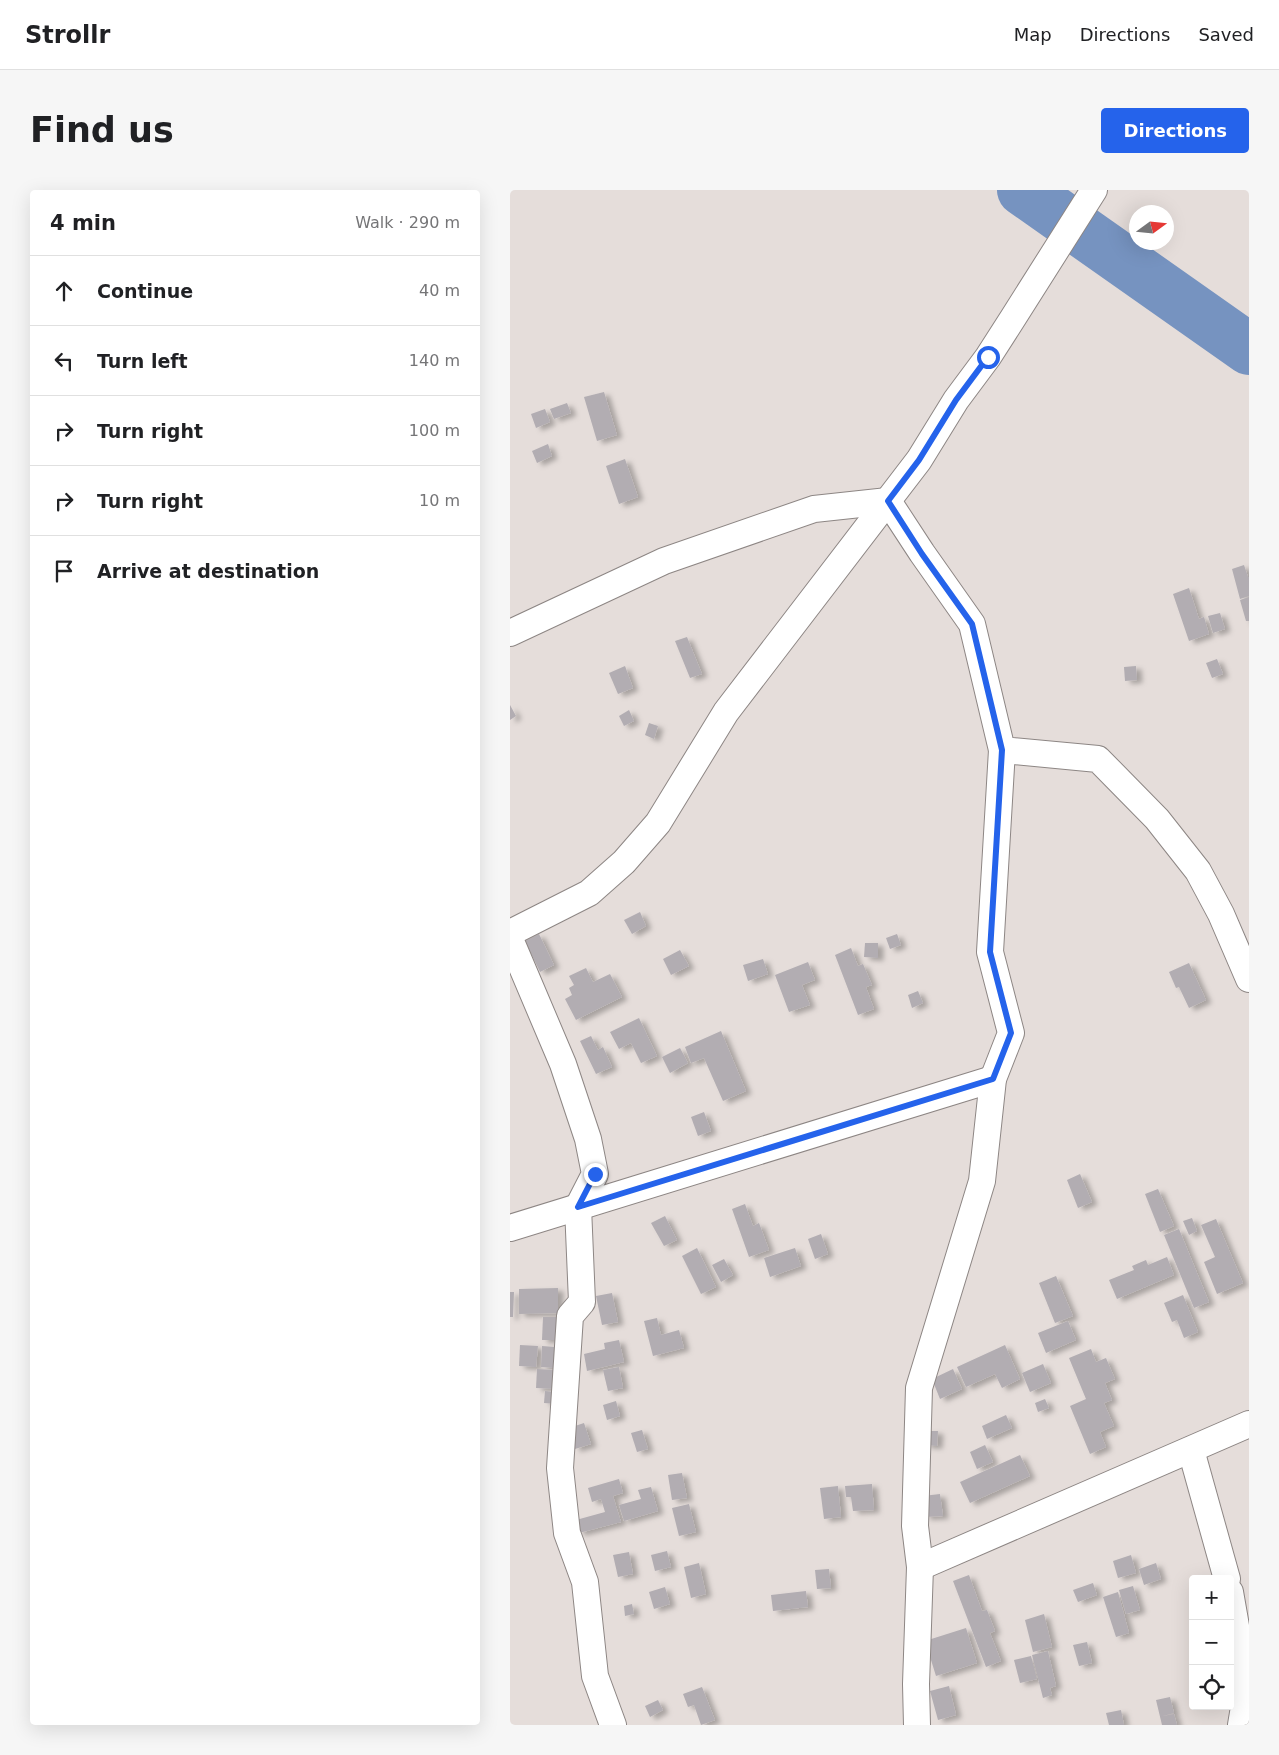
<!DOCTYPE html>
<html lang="en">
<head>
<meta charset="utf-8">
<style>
	body { margin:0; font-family:"DejaVu Sans",sans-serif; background:#f6f6f6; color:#202124 }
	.controls { position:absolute; right:15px; bottom:15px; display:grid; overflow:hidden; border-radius:5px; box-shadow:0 5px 20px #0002 }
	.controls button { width:45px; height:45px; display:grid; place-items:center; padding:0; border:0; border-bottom:1px solid #e0e0e0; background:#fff; color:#202124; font:25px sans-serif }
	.compass { position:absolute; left:619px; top:15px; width:45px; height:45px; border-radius:50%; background:#fff; box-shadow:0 5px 20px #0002; rotate:75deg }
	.stop { position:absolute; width:15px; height:15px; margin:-11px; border:4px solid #2563eb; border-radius:50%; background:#fff }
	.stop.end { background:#2563eb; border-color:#fff; box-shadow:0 1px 5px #0008 }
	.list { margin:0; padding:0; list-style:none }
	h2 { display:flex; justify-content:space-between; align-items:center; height:65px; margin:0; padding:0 20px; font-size:21px }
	h2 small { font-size:16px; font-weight:400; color:#757577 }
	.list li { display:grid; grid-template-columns:32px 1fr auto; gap:15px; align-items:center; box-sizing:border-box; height:70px; padding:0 20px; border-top:1px solid #e0e0e0 }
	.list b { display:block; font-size:19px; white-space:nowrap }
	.list em { font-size:16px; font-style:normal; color:#757577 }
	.icon { flex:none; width:28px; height:28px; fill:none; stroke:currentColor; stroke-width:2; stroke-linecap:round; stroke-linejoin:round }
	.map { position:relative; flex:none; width:739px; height:1535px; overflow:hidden; border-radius:5px }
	header { display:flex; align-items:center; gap:30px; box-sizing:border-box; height:70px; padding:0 25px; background:#fff; border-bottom:1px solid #e0e0e0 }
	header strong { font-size:24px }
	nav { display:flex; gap:28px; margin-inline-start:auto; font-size:18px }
	.intro { display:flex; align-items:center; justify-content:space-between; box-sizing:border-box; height:120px; padding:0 30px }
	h1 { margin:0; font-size:35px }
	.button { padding:12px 22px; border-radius:5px; background:#2563eb; color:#fff; font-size:18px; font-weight:700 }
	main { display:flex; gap:30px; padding:0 30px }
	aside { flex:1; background:#fff; border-radius:5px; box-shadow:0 5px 20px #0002 }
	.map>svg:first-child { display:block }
</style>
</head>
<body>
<header>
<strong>Strollr</strong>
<nav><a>Map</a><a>Directions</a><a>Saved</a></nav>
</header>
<div class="intro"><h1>Find us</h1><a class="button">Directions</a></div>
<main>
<aside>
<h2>4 min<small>Walk · 290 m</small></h2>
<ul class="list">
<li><svg class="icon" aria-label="ahead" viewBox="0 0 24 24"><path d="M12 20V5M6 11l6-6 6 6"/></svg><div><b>Continue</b></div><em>40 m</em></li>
<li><svg class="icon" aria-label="left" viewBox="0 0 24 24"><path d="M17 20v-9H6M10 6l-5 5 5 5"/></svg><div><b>Turn left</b></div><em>140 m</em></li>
<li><svg class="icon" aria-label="right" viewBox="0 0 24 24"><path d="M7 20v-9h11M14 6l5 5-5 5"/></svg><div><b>Turn right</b></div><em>100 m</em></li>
<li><svg class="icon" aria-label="right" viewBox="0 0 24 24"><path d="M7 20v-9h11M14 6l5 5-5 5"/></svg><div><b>Turn right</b></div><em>10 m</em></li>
<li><svg class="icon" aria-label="arrive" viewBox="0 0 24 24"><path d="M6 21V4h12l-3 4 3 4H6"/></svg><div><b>Arrive at destination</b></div></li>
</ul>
</aside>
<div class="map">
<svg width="739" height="1535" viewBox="0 0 739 1535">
	<defs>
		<filter id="shadow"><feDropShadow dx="5.5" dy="3" stdDeviation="2.5" flood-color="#0004"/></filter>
	</defs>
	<rect width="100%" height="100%" fill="#e5ddda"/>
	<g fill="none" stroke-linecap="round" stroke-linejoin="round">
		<polyline stroke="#7693c0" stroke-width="52" points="513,0 739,159"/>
	</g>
	<g fill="#b2adb2" filter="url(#shadow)">
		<polygon points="94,202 107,245 87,251 74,207"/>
		<polygon points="57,213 61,223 44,229 40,219"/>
		<polygon points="35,219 40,232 26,238 21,224"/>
		<polygon points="38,254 42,266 27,273 22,261"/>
		<polygon points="115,269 128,307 109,314 96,276"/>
		<polygon points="734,375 738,387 739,387 739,406 730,409 722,379"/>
		<polygon points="679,398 689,429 694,427 699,444 679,451 663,404"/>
		<polygon points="739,407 739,431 736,431 730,410"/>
		<polygon points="710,423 715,439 703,443 698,426"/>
		<polygon points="177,447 192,484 180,488 165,451"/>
		<polygon points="707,469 713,484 702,488 696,473"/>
		<polygon points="115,476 123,498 108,504 99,483"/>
		<polygon points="626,476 627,490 615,491 614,477"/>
		<polygon points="0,515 6,526 0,530"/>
		<polygon points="119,520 124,531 114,536 109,526"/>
		<polygon points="139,533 148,536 144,549 135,545"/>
		<polygon points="130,722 136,736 122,744 114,730"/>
		<polygon points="29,744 44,775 30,782 15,751"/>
		<polygon points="387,744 391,755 380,759 376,748"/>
		<polygon points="355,753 368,753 368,768 354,767"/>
		<polygon points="341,758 348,776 353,774 362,795 356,797 364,819 348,825 325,765"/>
		<polygon points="170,760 179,776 161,785 153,769"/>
		<polygon points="253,769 258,784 238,791 233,775"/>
		<polygon points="298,772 305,790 292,795 300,815 279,822 265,785"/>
		<polygon points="679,773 696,810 679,818 669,797 666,798 659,782"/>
		<polygon points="76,778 83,792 100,784 112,807 66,830 55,809 62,805 59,798 64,795 59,786"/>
		<polygon points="408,801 413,813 402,818 398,805"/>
		<polygon points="129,828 147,866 131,873 121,853 109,859 100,842"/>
		<polygon points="211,841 236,901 213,911 194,868 181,873 175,857"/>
		<polygon points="81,846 88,860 93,857 102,877 86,884 70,851"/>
		<polygon points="170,858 178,873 160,883 152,867"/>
		<polygon points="194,922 201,941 188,946 181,927"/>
		<polygon points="570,984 582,1012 568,1018 557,990"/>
		<polygon points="648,999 664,1036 650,1042 635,1004"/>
		<polygon points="235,1014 243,1036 249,1033 259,1060 239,1067 222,1019"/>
		<polygon points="155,1026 167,1050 154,1056 141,1033"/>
		<polygon points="682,1028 687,1041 679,1045 673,1031"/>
		<polygon points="706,1029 733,1093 707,1104 694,1072 705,1067 691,1035"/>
		<polygon points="669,1039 699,1112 684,1118 654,1045"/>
		<polygon points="311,1044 318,1064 305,1069 298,1049"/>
		<polygon points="187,1058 206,1097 191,1104 172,1066"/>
		<polygon points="285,1058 291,1076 260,1087 254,1068"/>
		<polygon points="657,1067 664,1085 607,1109 599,1090 624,1080 622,1076 636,1070 638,1075"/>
		<polygon points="214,1069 223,1085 211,1092 202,1075"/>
		<polygon points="546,1086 563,1126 545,1133 529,1093"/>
		<polygon points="48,1098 48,1123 9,1124 9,1099"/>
		<polygon points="0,1102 4,1102 3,1127 0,1127"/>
		<polygon points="102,1103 108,1132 92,1135 86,1106"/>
		<polygon points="673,1105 688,1142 674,1148 667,1130 662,1132 654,1113"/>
		<polygon points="33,1127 50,1127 49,1150 32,1150"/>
		<polygon points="147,1128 151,1145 169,1140 174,1158 143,1166 134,1131"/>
		<polygon points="558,1131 566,1150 536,1163 528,1143"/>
		<polygon points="109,1150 114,1172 77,1181 74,1164 95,1159 94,1153"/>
		<polygon points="10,1155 28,1156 26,1177 9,1176"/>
		<polygon points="495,1155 510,1189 492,1198 485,1184 456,1197 447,1177"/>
		<polygon points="32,1156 45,1157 44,1178 31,1177"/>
		<polygon points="581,1159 586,1172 596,1168 605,1189 595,1193 602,1210 594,1213 604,1236 590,1242 596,1257 580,1264 560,1216 576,1209 559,1168"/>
		<polygon points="533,1174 541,1193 520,1202 512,1183"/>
		<polygon points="109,1177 113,1198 98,1201 93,1180"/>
		<polygon points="27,1179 45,1180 45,1199 26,1198"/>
		<polygon points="443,1179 452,1199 430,1209 422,1189"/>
		<polygon points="35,1201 46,1202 46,1214 34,1213"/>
		<polygon points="535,1209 539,1218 528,1222 525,1213"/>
		<polygon points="106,1211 110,1226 97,1230 93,1215"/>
		<polygon points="496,1225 502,1238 477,1249 472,1236"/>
		<polygon points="74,1233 81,1254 65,1259 59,1238"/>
		<polygon points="132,1240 138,1259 127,1262 121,1243"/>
		<polygon points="415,1241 428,1241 427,1256 415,1255"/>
		<polygon points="475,1255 483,1272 467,1279 460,1262"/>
		<polygon points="510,1265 520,1286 460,1313 450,1292"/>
		<polygon points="172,1283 177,1308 162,1310 158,1285"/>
		<polygon points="109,1289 113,1303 103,1306 111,1332 69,1343 66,1330 95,1322 91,1309 82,1312 78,1298"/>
		<polygon points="362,1294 364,1320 343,1321 341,1307 336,1307 335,1296"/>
		<polygon points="328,1296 331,1327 314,1329 310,1298"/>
		<polygon points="141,1297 148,1321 114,1331 109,1315 131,1309 128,1300"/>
		<polygon points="430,1304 433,1326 415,1327 413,1306"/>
		<polygon points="179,1314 186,1342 169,1346 162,1318"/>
		<polygon points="157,1361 161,1377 145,1381 141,1365"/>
		<polygon points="119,1362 123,1384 108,1387 103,1365"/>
		<polygon points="621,1365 626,1383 608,1388 603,1371"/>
		<polygon points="189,1373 196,1404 181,1408 174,1377"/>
		<polygon points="646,1373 651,1389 634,1395 629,1379"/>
		<polygon points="319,1379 321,1398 307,1399 305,1380"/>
		<polygon points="459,1385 472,1421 477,1420 485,1441 480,1443 491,1471 476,1477 443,1391"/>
		<polygon points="583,1393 587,1405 568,1412 563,1400"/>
		<polygon points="623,1396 630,1420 616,1424 609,1400"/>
		<polygon points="155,1397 160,1414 144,1419 139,1402"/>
		<polygon points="296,1401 298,1417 263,1421 261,1405"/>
		<polygon points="608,1402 619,1443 606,1447 593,1407"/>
		<polygon points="122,1414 124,1424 115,1426 114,1416"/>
		<polygon points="534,1424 542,1457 523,1462 515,1430"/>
		<polygon points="456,1438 467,1473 426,1486 415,1451"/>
		<polygon points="577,1452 582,1473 569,1476 563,1455"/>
		<polygon points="538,1461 546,1496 540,1498 542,1505 533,1508 522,1465"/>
		<polygon points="521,1466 527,1489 510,1493 504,1470"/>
		<polygon points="439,1496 446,1525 428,1530 420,1501"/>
		<polygon points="192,1497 205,1530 191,1535 184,1515 178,1517 173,1504"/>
		<polygon points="660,1507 664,1523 653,1526 664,1524 667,1535 652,1535 646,1510"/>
		<polygon points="148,1510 153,1520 140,1527 135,1516"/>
		<polygon points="611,1520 614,1535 599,1535 596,1523"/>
	</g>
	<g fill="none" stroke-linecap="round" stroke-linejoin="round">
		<g stroke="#8d8684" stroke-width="28">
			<g id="minor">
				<polyline points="0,443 154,371 304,319 378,311 412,363 462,434 492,560 588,569 647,629 688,681 711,724 739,789"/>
				<polyline points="0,743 79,703 114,672 148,633 216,522 409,270 446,210 478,167 503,128 584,0"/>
				<polyline points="0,749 53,874 78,949 85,984 68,1017 72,1112 60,1126 50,1278 57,1343 75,1392 85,1486 103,1535"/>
				<polyline points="0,1038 483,889"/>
				<polyline points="681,1260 717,1389"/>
				<polyline points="410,1377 739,1234"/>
				<polyline points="720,1402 737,1499 731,1535"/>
				<polyline points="407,1535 406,1494 410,1377 405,1336 409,1198 472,991 483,889 501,843 480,762 492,560"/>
			</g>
		</g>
		<use href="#minor" stroke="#fff" stroke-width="26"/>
	</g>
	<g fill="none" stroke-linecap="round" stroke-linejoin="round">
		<polyline stroke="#2563eb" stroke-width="6" points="85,984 68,1017 483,889 501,843 480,762 492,560 462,434 412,364 378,311 409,270 446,210 478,167"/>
	</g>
</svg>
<div class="controls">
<button>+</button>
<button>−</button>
<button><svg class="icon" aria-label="locate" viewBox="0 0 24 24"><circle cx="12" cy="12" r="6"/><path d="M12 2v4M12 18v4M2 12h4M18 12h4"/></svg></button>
</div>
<svg class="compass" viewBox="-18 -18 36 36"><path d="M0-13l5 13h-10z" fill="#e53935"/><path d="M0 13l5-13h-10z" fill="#757577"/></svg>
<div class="stop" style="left:478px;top:167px"></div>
<div class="stop end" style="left:85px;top:984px"></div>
</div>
</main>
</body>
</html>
